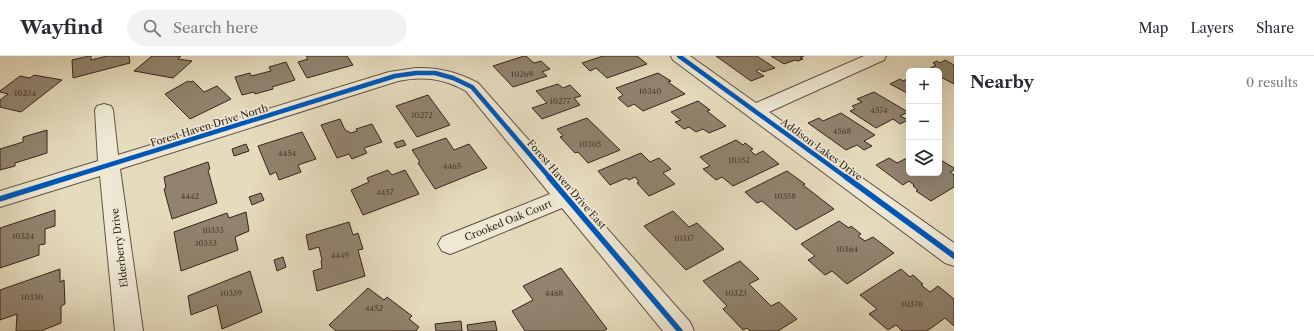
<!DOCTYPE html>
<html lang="en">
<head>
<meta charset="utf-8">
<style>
	body { margin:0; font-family:"Libre Caslon Text",serif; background:#f2f2f3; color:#2b2b33 }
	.controls { position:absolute; right:12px; top:12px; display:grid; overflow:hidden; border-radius:6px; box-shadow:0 4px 16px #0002 }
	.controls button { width:36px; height:36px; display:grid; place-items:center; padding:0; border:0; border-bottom:1px solid #e1e1e2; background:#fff; color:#2b2b33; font:20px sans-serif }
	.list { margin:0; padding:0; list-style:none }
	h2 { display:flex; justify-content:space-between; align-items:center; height:52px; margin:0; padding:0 16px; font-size:17px }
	h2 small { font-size:13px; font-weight:400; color:#7c7c81 }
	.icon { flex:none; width:22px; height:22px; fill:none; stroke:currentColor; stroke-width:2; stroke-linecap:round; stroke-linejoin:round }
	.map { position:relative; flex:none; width:954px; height:275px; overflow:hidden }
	header { display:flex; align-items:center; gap:24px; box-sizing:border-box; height:56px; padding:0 20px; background:#fff; border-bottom:1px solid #e1e1e2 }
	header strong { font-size:19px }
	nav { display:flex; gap:22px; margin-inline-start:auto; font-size:14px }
	.search { width:280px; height:36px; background:#f2f2f3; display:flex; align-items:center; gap:10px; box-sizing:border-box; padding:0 14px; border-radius:22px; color:#7c7c81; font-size:15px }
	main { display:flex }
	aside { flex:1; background:#fff }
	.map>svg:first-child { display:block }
</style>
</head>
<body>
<header>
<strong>Wayfind</strong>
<div class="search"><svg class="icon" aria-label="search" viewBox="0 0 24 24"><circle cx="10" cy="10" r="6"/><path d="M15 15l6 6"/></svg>Search here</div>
<nav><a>Map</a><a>Layers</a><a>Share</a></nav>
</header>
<main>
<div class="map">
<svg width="954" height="275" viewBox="0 0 954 275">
	<rect width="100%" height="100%" fill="#e5dbbd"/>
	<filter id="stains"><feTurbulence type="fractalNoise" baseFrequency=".005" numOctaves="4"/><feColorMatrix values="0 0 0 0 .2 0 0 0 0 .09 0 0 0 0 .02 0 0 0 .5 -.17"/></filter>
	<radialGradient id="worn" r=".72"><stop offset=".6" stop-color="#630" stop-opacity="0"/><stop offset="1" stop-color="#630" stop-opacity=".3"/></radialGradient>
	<g fill="#91836f" stroke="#36241a">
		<polygon points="89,0 91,0 91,4 107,0 129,0 130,7 73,22 72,4"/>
		<polygon points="152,0 181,0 178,3 192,5 173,22 134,15"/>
		<polygon points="306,0 347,0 353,9 307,22 298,6 308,3"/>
		<polygon points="524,0 526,0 534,7 541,5 550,13 542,16 547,20 513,31 493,10"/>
		<polygon points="603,0 637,0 647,8 607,22 596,12 590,15 582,7"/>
		<polygon points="716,0 757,0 775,12 763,16 759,13 756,15 764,20 751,25"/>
		<polygon points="771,0 804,0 800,2 803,3 798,5 795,4 784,8"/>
		<polygon points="945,4 954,9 954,28 939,20 939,15 927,14 936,9 933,7 937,5 940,7"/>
		<polygon points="286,6 295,24 272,31 273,33 255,38 254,36 242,39 235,21 250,17 251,20 271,15 269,11"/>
		<polygon points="658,17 671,25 668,26 685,38 643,55 634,48 628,51 618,42 623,39 616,32"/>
		<polygon points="34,19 62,24 21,56 0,51 0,44 8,38 0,36 0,35 20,20 30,22"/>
		<polygon points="909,22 909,38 890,28 900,23 903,25"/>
		<polygon points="188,25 190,26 193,25 204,36 217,30 231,43 190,63 165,38"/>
		<polygon points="558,28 563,32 570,29 581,40 574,42 580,49 542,63 532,52 547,47 536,35"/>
		<polygon points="874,36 908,56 900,60 908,64 900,68 893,63 876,72 850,55 855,53 852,50 862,46 857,43"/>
		<polygon points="428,39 450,69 417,81 396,50"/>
		<polygon points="698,45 710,54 707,55 726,70 709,77 703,73 696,76 689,71 684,73 675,66 681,64 671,56"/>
		<polygon points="841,57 875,79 864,85 872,90 864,94 857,89 846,94 808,67 819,62 823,65"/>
		<polygon points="587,62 620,94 588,107 578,96 575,97 560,81 563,80 557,73"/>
		<polygon points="340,63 345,74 351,77 357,75 356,73 372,68 382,86 364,92 367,97 352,103 349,98 337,102 321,69"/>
		<polygon points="47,74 47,97 15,107 15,110 0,114 0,93 23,86 23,81"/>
		<polygon points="302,76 316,103 298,109 301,116 279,124 276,116 270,119 258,90"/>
		<polygon points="446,82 454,94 469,88 487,112 435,133 418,107 420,106 412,94"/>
		<polygon points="403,84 406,89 397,92 394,87"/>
		<polygon points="736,84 743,89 745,87 753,93 750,94 755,99 763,95 779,108 733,130 722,121 716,124 703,113 710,110 700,101"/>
		<polygon points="246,88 249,95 234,100 232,93"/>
		<polygon points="641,97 650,106 659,102 671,113 663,117 675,128 649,140 637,127 639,126 635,121 629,124 626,122 610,129 598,115"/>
		<polygon points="909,101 909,117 939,117 939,103 954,112 954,114 950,116 954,119 954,131 931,145 916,135 918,134 913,130 914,129 909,125 903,129 876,109 889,102 897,107"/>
		<polygon points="208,106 210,113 208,114 217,147 172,163 164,133 166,132 164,121"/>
		<polygon points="388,114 392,119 405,114 419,138 363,159 351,134 369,126 367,122"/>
		<polygon points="787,115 805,128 803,129 834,153 796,174 762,145 757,147 745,136"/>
		<polygon points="261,137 264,144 252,149 249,141"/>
		<polygon points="55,154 55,170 45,173 45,188 39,189 39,199 0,212 0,172"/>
		<polygon points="673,155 689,171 697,167 724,193 686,214 644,170"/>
		<polygon points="246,156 249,175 235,181 238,194 181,215 174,176 227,157 229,162"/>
		<polygon points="839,165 849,172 851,170 861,178 858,180 865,185 873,181 894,197 847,228 832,215 825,219 808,204 815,200 801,188"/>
		<polygon points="349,166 353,179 358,177 363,193 358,194 365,220 317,235 313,215 322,212 321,205 322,204 319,191 309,194 306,179"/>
		<polygon points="283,201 286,211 277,215 274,204"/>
		<polygon points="740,205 759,223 749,228 771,250 779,246 797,263 778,275 750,275 747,272 743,274 723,253 727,250 703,225"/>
		<polygon points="561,212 607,273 603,275 525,275 512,255 533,244 523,230"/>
		<polygon points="60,213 60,226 64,224 65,248 61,250 61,267 41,275 16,275 17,258 0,264 0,234"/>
		<polygon points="901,213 910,221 913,219 923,228 921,229 930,236 938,230 954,243 954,270 945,262 927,275 902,275 896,269 888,274 869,258 877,253 860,239"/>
		<polygon points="250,215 262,256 222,273 217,249 191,259 188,240"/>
		<polygon points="368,232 384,244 387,241 412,260 409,263 419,271 416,275 336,275 329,269"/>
		<polygon points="461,265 462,275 436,275 435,268"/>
		<polygon points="495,265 497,275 468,275 467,269"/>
	</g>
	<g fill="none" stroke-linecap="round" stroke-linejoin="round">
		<g stroke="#625243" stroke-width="2">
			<g id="street">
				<polygon points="671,0 690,0 756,47 864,0 886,0 884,4 769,56 954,187 954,210 945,207 673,4"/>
				<path d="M416 12C438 11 458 16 478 27L690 266 694 275H663L562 152 458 195 450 198 442 195 438 188 442 181 550 138 466 35C443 22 423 20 398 25L120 113 143 275H115L100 120 0 151V135L98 105 95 54 97 50 104 48 111 50 113 54 118 99 389 16Z"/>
			</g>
		</g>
		<use href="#street" fill="#eee8d4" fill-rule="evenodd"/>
		<g stroke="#eee8d4" stroke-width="6">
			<g id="cycleway-far1">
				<polyline points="679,0 847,122"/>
				<polyline points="67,122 395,20 416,17 435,17 453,22 472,31 550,122"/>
			</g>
		</g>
		<g stroke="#eee8d4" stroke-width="8">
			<g id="cycleway">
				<polyline points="549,121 680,275"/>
				<polyline points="846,121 954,200"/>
				<polyline points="0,143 70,121"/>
			</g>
		</g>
		<use href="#cycleway-far1" stroke="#0057b8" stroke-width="4.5"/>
		<use href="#cycleway" stroke="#0057b8" stroke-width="5.5"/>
	</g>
	<g text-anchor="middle" stroke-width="3.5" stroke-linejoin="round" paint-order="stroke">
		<g font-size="8" fill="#4d3c2f">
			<text x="522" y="21">10269</text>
			<text x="650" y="38">10340</text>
			<text x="25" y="40">10234</text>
			<text x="560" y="48">10277</text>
			<text x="879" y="57">4574</text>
			<text x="422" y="62">10272</text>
			<text x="842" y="78">4568</text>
			<text x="590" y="91">10305</text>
			<text x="287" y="100">4454</text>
			<text x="739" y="107">10352</text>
			<text x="452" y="113">4465</text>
			<text x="385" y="139">4457</text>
			<text x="190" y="143">4442</text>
			<text x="785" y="143">10358</text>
			<text x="213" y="177">10333</text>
			<text x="23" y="183">10324</text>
			<text x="684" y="185">10317</text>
			<text x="206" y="190">10333</text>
			<text x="847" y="196">10364</text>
			<text x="340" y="202">4449</text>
			<text x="231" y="240">10339</text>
			<text x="554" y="240">4468</text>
			<text x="736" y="240">10323</text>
			<text x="32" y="244">10330</text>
			<text x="912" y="251">10370</text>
			<text x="374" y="255">4452</text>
		</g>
		<g font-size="10" fill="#36241a" stroke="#eee8d4">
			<text transform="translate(209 69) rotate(-17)" y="4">Forest Haven Drive North</text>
			<text transform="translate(822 93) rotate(36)" y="4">Addison Lakes Drive</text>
			<text transform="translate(567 128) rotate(49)" y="4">Forest Haven Drive East</text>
			<text transform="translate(508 164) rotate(-22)" y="4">Crooked Oak Court</text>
			<text transform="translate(119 192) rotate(-97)" y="4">Elderberry Drive</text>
		</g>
	</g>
	<rect width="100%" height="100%" filter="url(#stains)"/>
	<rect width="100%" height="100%" fill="url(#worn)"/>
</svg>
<div class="controls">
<button>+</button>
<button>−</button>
<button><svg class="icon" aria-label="layers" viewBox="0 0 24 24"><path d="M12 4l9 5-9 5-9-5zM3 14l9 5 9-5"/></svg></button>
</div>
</div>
<aside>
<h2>Nearby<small>0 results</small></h2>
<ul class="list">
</ul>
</aside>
</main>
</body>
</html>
